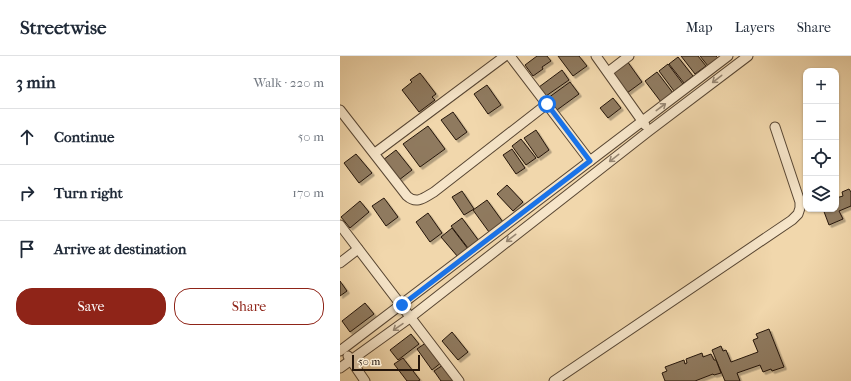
<!DOCTYPE html>
<html lang="en">
<head>
<meta charset="utf-8">
<style>
	body { margin:0; font-family:"IM FELL French Canon",serif; background:#f2f2f3; color:#1f2937 }
	.controls { position:absolute; right:12px; top:12px; display:grid; overflow:hidden; border-radius:8px; box-shadow:0 1px 3px #0004 }
	.controls button { width:36px; height:36px; display:grid; place-items:center; padding:0; border:0; border-bottom:1px solid #e0e1e3; background:#fff; color:#1f2937; font:20px sans-serif }
	.scale { position:absolute; left:12px; bottom:10px; width:68px; box-sizing:border-box; padding-left:4px; border:2px solid #25160b; border-top:0; font-size:11px; line-height:14px; white-space:nowrap; color:#25160b; -webkit-text-stroke:3px #f6e5c9; paint-order:stroke }
	.stop { position:absolute; width:12px; height:12px; margin:-9px; border:3px solid #1a73e8; border-radius:50%; background:#fff }
	.stop.end { background:#1a73e8; border-color:#fff; box-shadow:0 1px 4px #0008 }
	.list { margin:0; padding:0; list-style:none }
	h2 { display:flex; justify-content:space-between; align-items:center; height:52px; margin:0; padding:0 16px; font-size:17px }
	h2 small { font-size:13px; font-weight:400; color:#747a83 }
	.list li { display:grid; grid-template-columns:26px 1fr auto; gap:12px; align-items:center; box-sizing:border-box; height:56px; padding:0 16px; border-top:1px solid #e0e1e3 }
	.list b { display:block; font-size:15px; white-space:nowrap }
	.list em { font-size:13px; font-style:normal; color:#747a83 }
	.actions { display:flex; gap:8px; padding:12px 16px }
	.actions a { flex:1; padding:9px 0; border:1px solid #8f2418; border-radius:16px; text-align:center; font-size:14px; color:#8f2418 }
	.actions .main { background:#8f2418; color:#fff }
	.icon { flex:none; width:22px; height:22px; fill:none; stroke:currentColor; stroke-width:2; stroke-linecap:round; stroke-linejoin:round }
	.map { position:relative; flex:none; width:511px; height:325px; overflow:hidden }
	header { display:flex; align-items:center; gap:24px; box-sizing:border-box; height:56px; padding:0 20px; background:#fff; border-bottom:1px solid #e0e1e3 }
	header strong { font-size:19px }
	nav { display:flex; gap:22px; margin-inline-start:auto; font-size:14px }
	main { display:flex }
	aside { flex:1; background:#fff }
	.map>svg:first-child { display:block }
</style>
</head>
<body>
<header>
<strong>Streetwise</strong>
<nav><a>Map</a><a>Layers</a><a>Share</a></nav>
</header>
<main>
<aside>
<h2>3 min<small>Walk · 220 m</small></h2>
<ul class="list">
<li><svg class="icon" aria-label="ahead" viewBox="0 0 24 24"><path d="M12 20V5M6 11l6-6 6 6"/></svg><div><b>Continue</b></div><em>50 m</em></li>
<li><svg class="icon" aria-label="right" viewBox="0 0 24 24"><path d="M7 20v-9h11M14 6l5 5-5 5"/></svg><div><b>Turn right</b></div><em>170 m</em></li>
<li><svg class="icon" aria-label="arrive" viewBox="0 0 24 24"><path d="M6 21V4h12l-3 4 3 4H6"/></svg><div><b>Arrive at destination</b></div></li>
</ul>
<div class="actions"><a class="main">Save</a><a>Share</a></div>
</aside>
<div class="map">
<svg width="511" height="325" viewBox="0 0 511 325">
	<defs>
		<filter id="shadow"><feDropShadow dx="2.5" dy="2.5" stdDeviation="0" flood-color="#0004"/></filter>
	</defs>
	<rect width="100%" height="100%" fill="#f1d7ac"/>
	<filter id="stains"><feTurbulence type="fractalNoise" baseFrequency=".005" numOctaves="4"/><feColorMatrix values="0 0 0 0 .2 0 0 0 0 .09 0 0 0 0 .02 0 0 0 .5 -.17"/></filter>
	<radialGradient id="worn" r=".72"><stop offset=".6" stop-color="#630" stop-opacity="0"/><stop offset="1" stop-color="#630" stop-opacity=".3"/></radialGradient>
	<g fill="#8f7a5f" stroke="#25160b" filter="url(#shadow)">
		<polygon points="197,0 207,0 211,5 202,11 203,13 193,20 185,9"/>
		<polygon points="218,0 239,0 247,10 233,20"/>
		<polygon points="341,0 358,0 366,10 355,18"/>
		<polygon points="360,0 376,0 378,2 368,10"/>
		<polygon points="338,1 353,20 344,27 329,8"/>
		<polygon points="287,5 302,26 287,37 272,16"/>
		<polygon points="328,8 343,28 334,35 319,15"/>
		<polygon points="222,14 229,24 206,40 199,31"/>
		<polygon points="317,16 333,37 321,46 305,25"/>
		<polygon points="80,17 96,38 92,41 95,44 79,56 62,34 72,26 70,24"/>
		<polygon points="230,26 239,38 217,54 208,42"/>
		<polygon points="147,29 161,49 148,58 134,38"/>
		<polygon points="273,42 281,52 268,62 260,52"/>
		<polygon points="113,56 127,76 116,84 101,64"/>
		<polygon points="88,70 105,93 80,111 63,88"/>
		<polygon points="196,74 209,94 198,102 184,82"/>
		<polygon points="181,83 196,102 186,109 172,90"/>
		<polygon points="172,93 185,112 176,118 163,99"/>
		<polygon points="56,94 72,114 59,124 43,104"/>
		<polygon points="16,98 32,117 19,127 4,107"/>
		<polygon points="167,129 183,146 173,155 157,138"/>
		<polygon points="509,133 511,136 511,150 499,155 503,163 489,169 483,153 496,153 496,142 503,140 502,136"/>
		<polygon points="122,135 134,153 124,159 112,141"/>
		<polygon points="44,142 58,161 46,170 32,150"/>
		<polygon points="147,144 163,166 149,176 133,154"/>
		<polygon points="20,145 29,156 10,172 1,161"/>
		<polygon points="88,157 102,177 90,186 76,166"/>
		<polygon points="122,162 139,185 128,192 111,170"/>
		<polygon points="112,172 128,193 118,201 101,181"/>
		<polygon points="0,225 7,235 0,240"/>
		<polygon points="25,247 34,258 10,276 2,265"/>
		<polygon points="429,273 444,311 432,315 431,313 423,316 420,309 397,317 400,325 385,325 372,294 381,290 383,295 386,294 391,306 418,296 413,284 418,282 416,278"/>
		<polygon points="112,276 128,296 118,304 102,285"/>
		<polygon points="71,278 79,288 58,304 50,294"/>
		<polygon points="87,286 102,306 92,314 77,293"/>
		<polygon points="362,297 363,301 371,298 374,304 376,304 381,317 374,319 373,318 355,325 325,325 322,317 327,315 325,311 344,304 345,308 347,307 346,303"/>
		<polygon points="63,302 80,324 78,325 67,325 54,308"/>
		<polygon points="103,309 115,325 101,325 94,315"/>
	</g>
	<g fill="none" stroke-linecap="round" stroke-linejoin="round">
		<g stroke="#584633" stroke-width="11">
			<g id="street">
				<polyline points="170,0 250,105"/>
				<polyline points="256,0 305,69"/>
				<polyline points="268,16 289,0"/>
				<path d="M0 54 67 140C77 149 85 141 94 136L207 48"/>
				<polyline points="35,97 165,0"/>
				<polyline points="0,169 119,325"/>
				<polyline points="0,207 18,193"/>
				<polyline points="0,295 388,0"/>
				<polyline points="8,300 25,325"/>
				<polyline points="0,312 71,261 309,75 408,0"/>
				<polyline points="214,325 452,164 458,158 460,152 460,146 435,71"/>
			</g>
		</g>
		<use href="#street" stroke="#f6e5c9" stroke-width="9"/>
	</g>
	<defs><path id="oneway-shaft" d="M-6 0H5M1.5-3L5.5 0L1.5 3" fill="none" stroke-width="1.6" stroke-linecap="round" stroke-linejoin="round"/></defs>
	<g stroke="#988874">
		<use href="#oneway-shaft" transform="translate(377 23) rotate(142)"/>
		<use href="#oneway-shaft" transform="translate(321 51) rotate(-37)"/>
		<use href="#oneway-shaft" transform="translate(274 102) rotate(142)"/>
		<use href="#oneway-shaft" transform="translate(171 182) rotate(142)"/>
		<use href="#oneway-shaft" transform="translate(58 271) rotate(145)"/>
	</g>
	<g fill="none" stroke-linecap="round" stroke-linejoin="round">
		<polyline stroke="#1a73e8" stroke-width="5" points="62,249 250,105 207,48"/>
	</g>
	<rect width="100%" height="100%" filter="url(#stains)"/>
	<rect width="100%" height="100%" fill="url(#worn)"/>
</svg>
<div class="controls">
<button>+</button>
<button>−</button>
<button><svg class="icon" aria-label="locate" viewBox="0 0 24 24"><circle cx="12" cy="12" r="6"/><path d="M12 2v4M12 18v4M2 12h4M18 12h4"/></svg></button>
<button><svg class="icon" aria-label="layers" viewBox="0 0 24 24"><path d="M12 4l9 5-9 5-9-5zM3 14l9 5 9-5"/></svg></button>
</div>
<div class="scale">50 m</div>
<div class="stop" style="left:207px;top:48px"></div>
<div class="stop end" style="left:62px;top:249px"></div>
</div>
</main>
</body>
</html>
